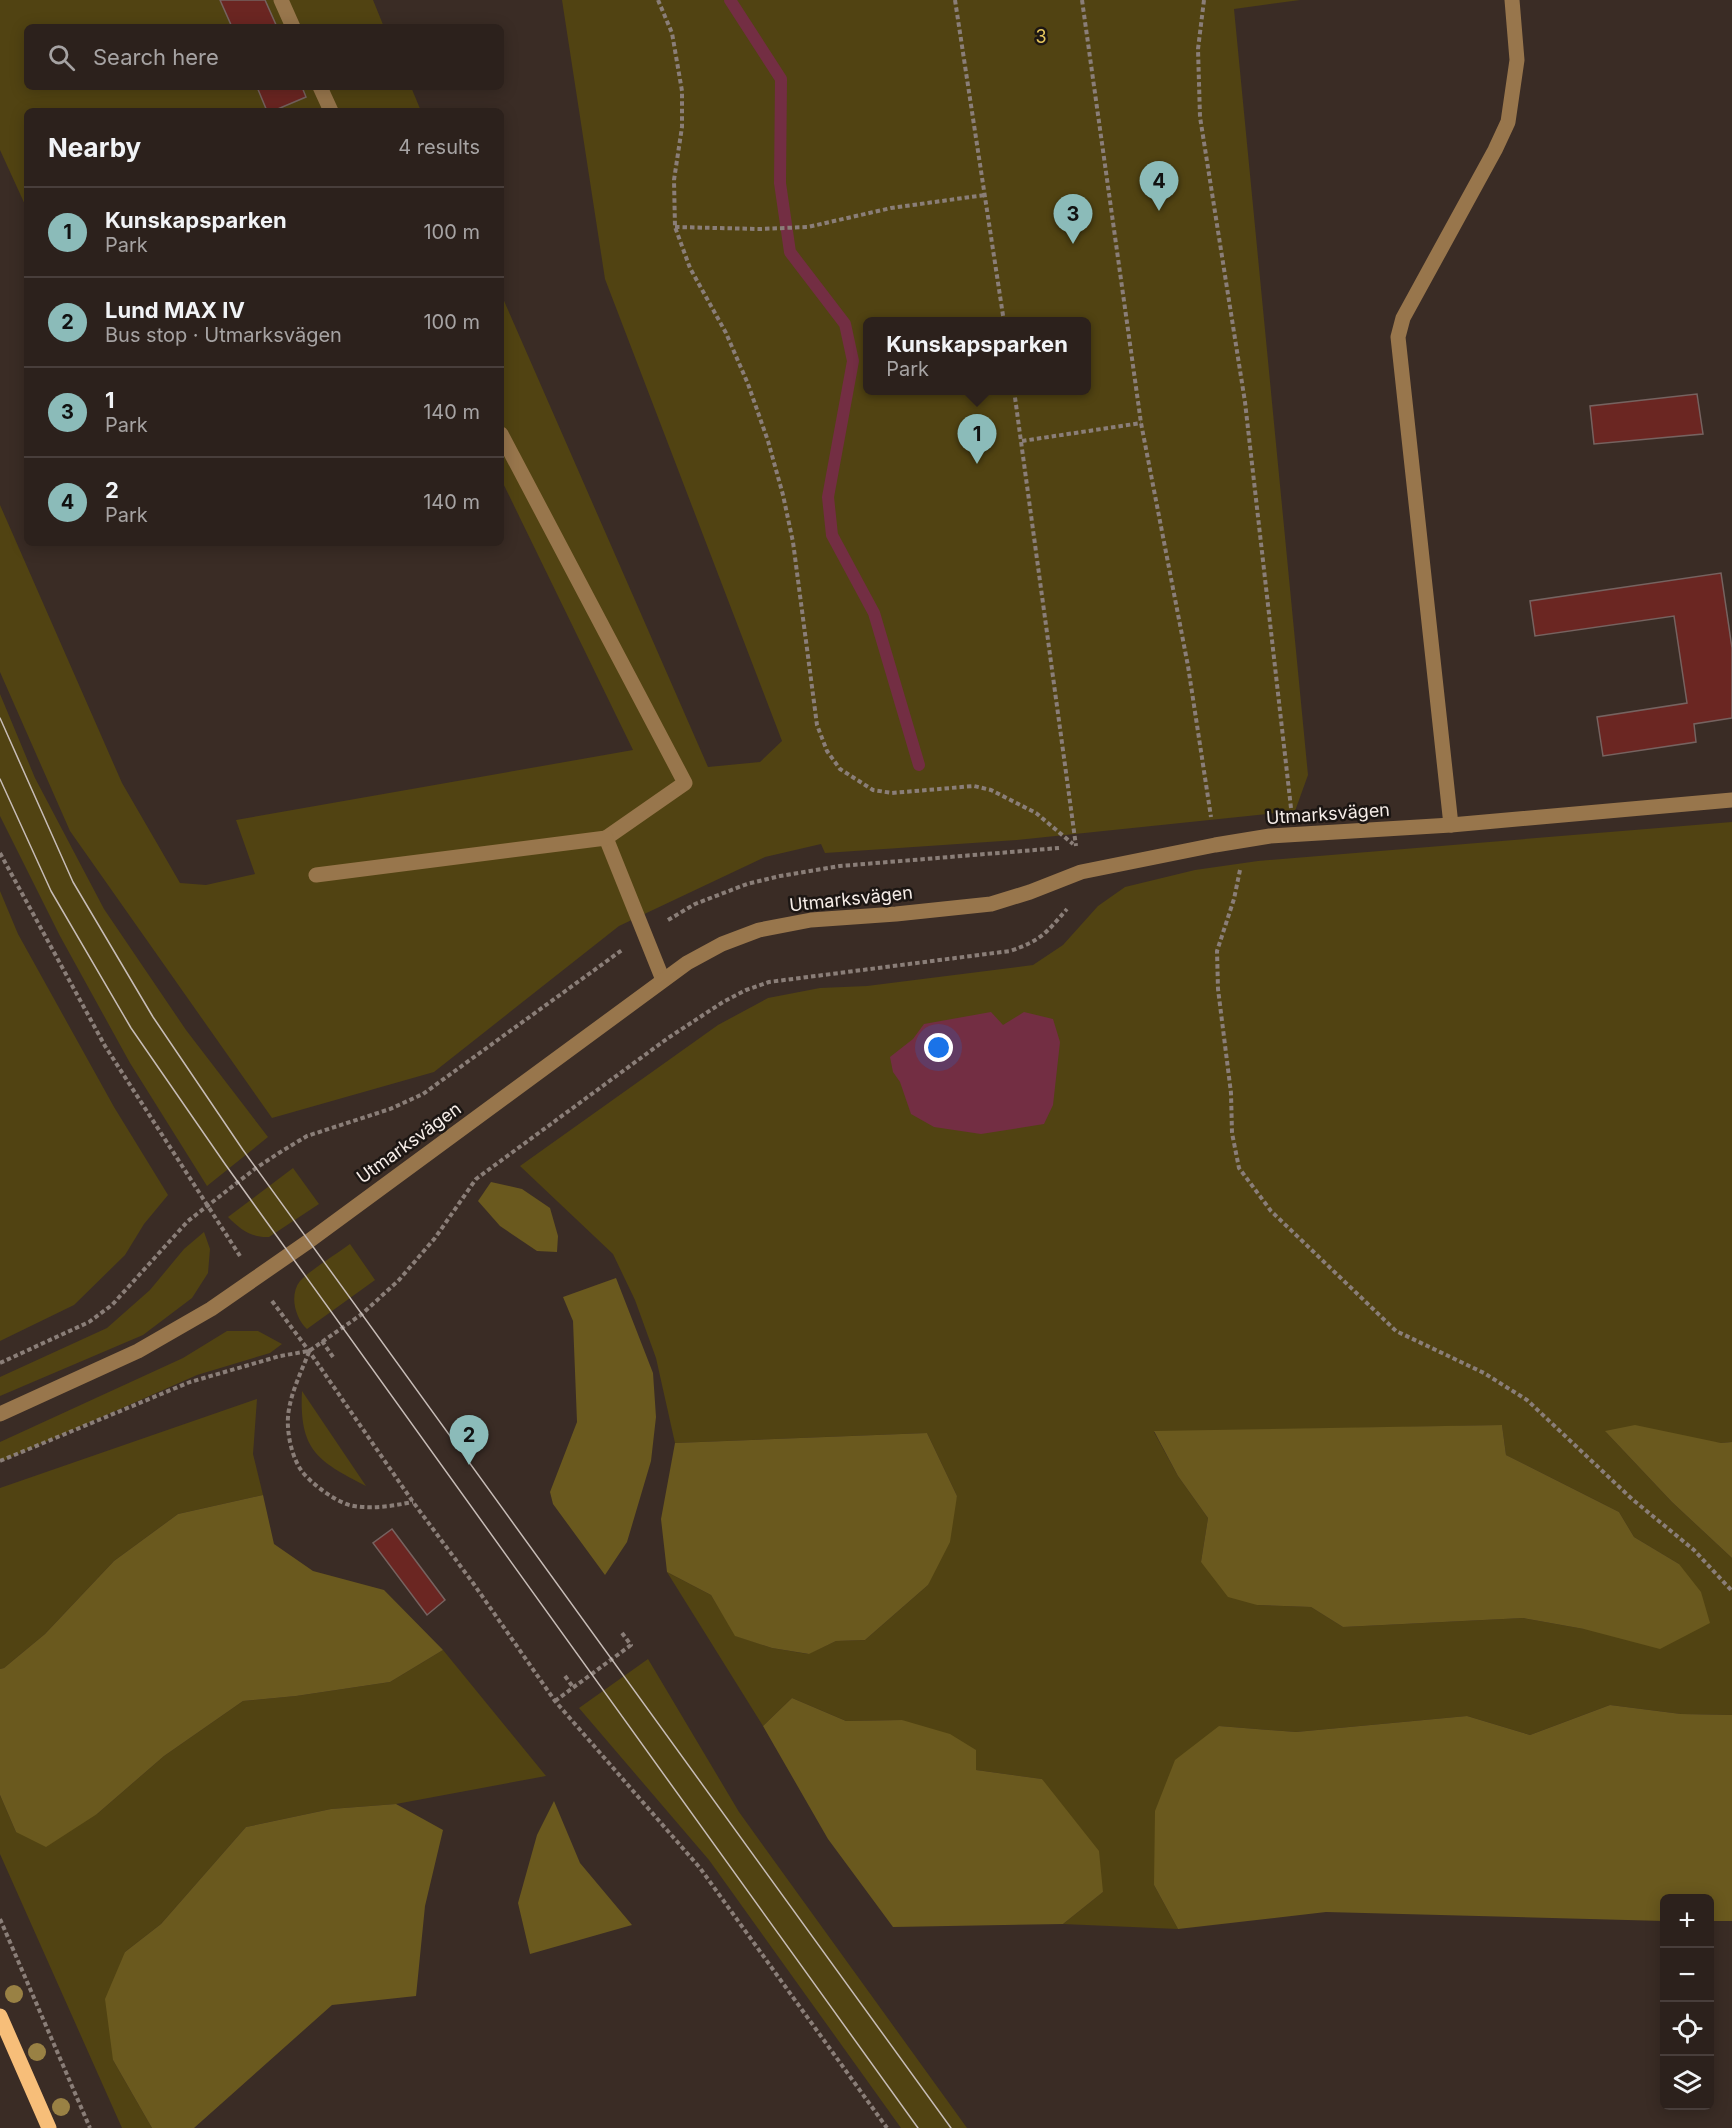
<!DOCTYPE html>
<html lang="en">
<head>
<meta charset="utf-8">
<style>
	body { margin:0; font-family:Inter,sans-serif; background:#382e29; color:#f1f3f6 }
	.controls { position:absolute; right:18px; bottom:18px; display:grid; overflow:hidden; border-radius:9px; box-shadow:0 3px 15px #0003 }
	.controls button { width:54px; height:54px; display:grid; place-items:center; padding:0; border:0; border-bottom:2px solid #483e3b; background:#2c211c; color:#f1f3f6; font:30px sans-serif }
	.you { position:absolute; left:939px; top:1048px; width:21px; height:21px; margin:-15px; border:4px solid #fff; border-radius:50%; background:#1a73e8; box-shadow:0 0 0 9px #1a73e833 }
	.badge { display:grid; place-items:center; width:39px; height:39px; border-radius:50%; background:#8bbbb9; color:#111; font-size:20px; font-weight:700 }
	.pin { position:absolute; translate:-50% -50px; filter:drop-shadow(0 2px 3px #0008) }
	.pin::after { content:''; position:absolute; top:32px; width:21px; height:18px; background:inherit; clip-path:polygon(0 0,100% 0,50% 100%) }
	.popup { position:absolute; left:863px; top:317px; width:228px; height:78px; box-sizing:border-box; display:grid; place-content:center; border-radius:9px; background:#2c211c; filter:drop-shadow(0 2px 4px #0005); font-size:20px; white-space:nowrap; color:#a6a3a3 }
	.popup b { font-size:22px; color:#f1f3f6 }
	.popup::after { content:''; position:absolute; left:50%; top:100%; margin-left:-12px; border:12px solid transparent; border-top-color:#2c211c }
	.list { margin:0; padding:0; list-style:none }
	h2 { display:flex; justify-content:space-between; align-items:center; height:78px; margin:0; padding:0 24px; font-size:26px }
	h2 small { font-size:20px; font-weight:400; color:#a6a3a3 }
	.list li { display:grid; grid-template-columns:39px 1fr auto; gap:18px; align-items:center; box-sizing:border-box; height:90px; padding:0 24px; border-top:2px solid #483e3b }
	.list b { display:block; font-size:22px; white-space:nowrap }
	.list p { margin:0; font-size:20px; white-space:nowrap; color:#a6a3a3 }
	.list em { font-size:20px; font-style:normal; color:#a6a3a3 }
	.icon { flex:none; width:33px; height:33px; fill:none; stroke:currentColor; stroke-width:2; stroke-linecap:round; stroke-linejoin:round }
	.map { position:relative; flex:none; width:1732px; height:2128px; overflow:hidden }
	.search { position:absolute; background:#2c211c; box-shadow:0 3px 15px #0003; left:24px; top:24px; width:480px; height:66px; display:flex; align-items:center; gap:15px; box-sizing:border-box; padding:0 21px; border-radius:9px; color:#a6a3a3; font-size:22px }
	.panel { position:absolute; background:#2c211c; box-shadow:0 3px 15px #0003; left:24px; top:108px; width:480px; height:438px; border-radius:9px }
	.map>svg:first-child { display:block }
</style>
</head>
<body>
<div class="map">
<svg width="1732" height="2128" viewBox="0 0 1732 2128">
	<rect width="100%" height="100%" fill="#3a2c25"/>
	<g fill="#514312" fill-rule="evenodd">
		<polygon points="0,0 373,0 384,27 27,27 27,87 411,87 421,111 27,111 27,209 0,150"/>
		<path d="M562 0H1300L1234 9 1308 775 1295 811 1017 840 825 853 821 844 765 857 619 926 434 1072 272 1118 70 831 0 672V505L122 783 180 883 206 885 255 874 236 820 633 750 501 479V294L708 767 760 762 782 741 605 279ZM868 322H1086V390H868Z"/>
		<polygon points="0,694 35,778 104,909 186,1030 268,1137 207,1186 130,1063 60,936 0,816"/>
		<path d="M1732 822V1442L1721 1443 1606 1432 1672 1502 1732 1558V1715L1681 1714 1610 1705 1530 1735 1467 1716 1296 1732 1219 1726 1154 1885 1178 1929 1063 1924 1103 1892 1042 1779 976 1770 902 1720 846 1721 792 1698 763 1726 667 1572 711 1595 736 1636 772 1648 808 1654 836 1641 865 1640 928 1585 957 1496 927 1433 675 1443 656 1358 635 1300 613 1254 520 1166 718 1025 768 998 820 988 867 986 1033 965 1063 945 1098 906 1125 887 1195 870 1258 861ZM1502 1425 1506 1455 1619 1512 1634 1537 1679 1564 1584 1629 1523 1618 1343 1627 1311 1607 1257 1605 1201 1562 1208 1518 1178 1476 1154 1432Z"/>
		<polygon points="0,891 18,934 114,1107 168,1195 144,1224 125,1255 74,1305 0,1341"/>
		<path d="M293 1168 319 1204 269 1237C251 1238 240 1229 228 1217Z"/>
		<polygon points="204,1232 210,1249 208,1273 192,1298 143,1335 0,1396 0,1377 107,1328 150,1290 184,1249"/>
		<path d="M350 1244 375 1280 307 1329C295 1318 289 1295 300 1281 308 1272 339 1252 350 1244Z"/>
		<polygon points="227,1331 258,1331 282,1344 270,1353 197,1375 0,1462 0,1442 183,1358"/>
		<path d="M302 1391 366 1486C317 1461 299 1450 302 1391Z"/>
		<polygon points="257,1399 253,1454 263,1495 178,1514 114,1561 45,1634 4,1668 0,1669 0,1488"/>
		<polygon points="443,1650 546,1776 396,1804 331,1809 246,1827 161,1924 125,1952 113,2060 152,2128 122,2128 0,1854 0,1795 16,1832 97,1814 164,1756 243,1701 296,1696 390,1682"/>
		<polygon points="648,1659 739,1812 967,2128 901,2128 709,1860 579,1708"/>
	</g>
	<g fill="#6a591e">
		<polygon points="491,1182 522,1189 550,1208 558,1236 557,1252 537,1251 500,1226 478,1201"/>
		<polygon points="616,1278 653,1373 656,1417 651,1461 627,1542 605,1575 553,1504 550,1492 577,1422 573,1321 563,1297"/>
		<polygon points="1502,1425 1506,1455 1619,1512 1634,1537 1679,1564 1701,1592 1710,1623 1660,1649 1584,1629 1523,1618 1343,1627 1311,1607 1257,1605 1228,1597 1201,1562 1208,1518 1178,1476 1154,1431"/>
		<polygon points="1635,1425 1721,1443 1732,1442 1732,1558 1672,1502 1605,1431"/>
		<polygon points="927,1433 957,1496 950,1542 928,1585 865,1640 836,1641 809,1654 772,1648 735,1636 711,1595 667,1572 661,1519 675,1443"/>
		<polygon points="263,1495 274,1544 313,1571 384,1590 443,1650 390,1682 296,1696 243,1701 164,1756 97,1814 46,1847 16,1832 0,1795 0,1669 4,1668 45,1634 114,1561 178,1514"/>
		<polygon points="792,1698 846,1721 902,1720 950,1734 976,1750 976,1770 1042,1779 1099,1851 1103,1892 1063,1924 893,1927 828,1839 763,1726"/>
		<polygon points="1610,1705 1681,1714 1732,1715 1732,1921 1710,1921 1710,1898 1664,1898 1664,1921 1326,1912 1178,1929 1154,1885 1155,1811 1175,1760 1219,1726 1296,1732 1467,1716 1530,1735"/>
		<polygon points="554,1801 580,1863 632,1925 530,1954 518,1903 537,1835"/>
		<polygon points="396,1804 443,1830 425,1906 416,1996 332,2005 194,2128 152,2128 113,2060 105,1999 125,1952 161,1924 246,1827 331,1809"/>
	</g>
	<polygon fill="#732e43" points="991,1012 1003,1025 1024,1012 1053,1019 1060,1042 1053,1105 1044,1124 981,1134 934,1127 911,1114 900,1082 893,1072 890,1057 913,1039 924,1024"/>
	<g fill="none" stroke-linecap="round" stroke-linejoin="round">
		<polyline stroke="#732e43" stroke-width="12" points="730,0 781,79 780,183 790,252 845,324 853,361 828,497 832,535 874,613 919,765"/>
	</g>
	<g fill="#6b2622" stroke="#766360" stroke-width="1.5">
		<polygon points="220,0 265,0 277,27 232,27"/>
		<polygon points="257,87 302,87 306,97 273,111 267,111"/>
		<polygon points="1697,394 1703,434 1594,444 1590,406"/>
		<polygon points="1721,573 1732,648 1732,718 1694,724 1696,742 1603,756 1597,717 1687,703 1674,616 1535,636 1530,601"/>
		<polygon points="392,1529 445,1600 427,1615 373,1543"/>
	</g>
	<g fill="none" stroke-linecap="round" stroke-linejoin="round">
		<g stroke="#8a7e78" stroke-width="4" stroke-dasharray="4.5 3" stroke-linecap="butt">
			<polyline points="658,0 672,33 682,91 682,127 674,180 675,227 690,268 726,333 748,384 768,441 783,495 793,542 817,725 827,751 840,769 873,790 892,793 974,786 991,790 1036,813 1073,844"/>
			<polyline points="955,0 1004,322"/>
			<polyline points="1082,0 1141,423 1188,666 1211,817"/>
			<polyline points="1204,0 1198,49 1200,117 1245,402 1291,808"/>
			<polyline points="675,227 759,229 808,227 891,208 985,195"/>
			<polyline points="1014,390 1076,846"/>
			<polyline points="1022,441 1141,423"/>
			<polyline points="0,853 105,1046 240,1256"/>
			<polyline points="1240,870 1234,899 1217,951 1218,989 1231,1093 1232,1133 1239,1168 1271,1211 1396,1331 1484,1373 1527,1400 1632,1499 1694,1550 1732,1591"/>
			<polyline points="668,920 695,904 747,884 780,876 840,866 1059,848"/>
			<polyline points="272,1301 309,1351 413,1502 473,1583 555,1701 700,1868 887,2128"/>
			<polyline points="322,1341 333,1357"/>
			<path d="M309 1352C300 1375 286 1402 288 1427 289 1442 293 1458 301 1470 310 1483 338 1504 354 1506 374 1509 392 1506 413 1502"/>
			<polyline points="0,1363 89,1322 112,1305 188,1221 256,1168 282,1151 307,1136 390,1109 423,1094 622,950"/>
			<path d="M0 1461 190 1382 280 1356 309 1351 362 1314 399 1280 435 1238 476 1179 668 1038 723 1002 746 990 769 982 1010 951C1042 940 1046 933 1067 909"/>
			<polyline points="565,1676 573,1687"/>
			<polyline points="555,1701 631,1645 622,1633"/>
			<polyline points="0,1919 90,2128"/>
		</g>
		<g stroke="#98764c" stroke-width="15">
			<polyline points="281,0 293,27"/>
			<polyline points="320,87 331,111"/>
			<polyline points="501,434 685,783 606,838 663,980"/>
			<polyline points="1451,825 1398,337 1403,318 1495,150 1508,122 1517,60 1512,0"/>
			<polyline points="316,875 606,838"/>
			<polyline points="0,1414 138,1351 211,1309 309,1241 687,963 722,944 759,930 811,920 896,914 991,904 1030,892 1081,872 1215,845 1270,836 1451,825 1732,800"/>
		</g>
		<polyline stroke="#f7be79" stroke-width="15" points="0,2016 49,2128"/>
		<g stroke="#c7bcb7" stroke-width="1.5">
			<polyline points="0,718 73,882 153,1017 243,1150 951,2128"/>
			<polyline points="0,779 51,891 131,1028 225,1164 918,2128"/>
		</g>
	</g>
	<g fill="#998144">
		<circle cx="14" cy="1994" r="9"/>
		<circle cx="37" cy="2052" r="9"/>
		<circle cx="61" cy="2107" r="9"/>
	</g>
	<g text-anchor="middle" stroke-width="5" stroke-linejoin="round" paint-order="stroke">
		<g font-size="18" fill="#e6c75d" stroke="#1c1613">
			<text x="1041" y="43">3</text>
		</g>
		<g font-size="18" fill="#f6ede8" stroke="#1c1613">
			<text transform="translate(1328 814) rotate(-4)" y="6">Utmarksvägen</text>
			<text transform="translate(851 899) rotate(-6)" y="6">Utmarksvägen</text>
			<text transform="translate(409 1143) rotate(-36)" y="6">Utmarksvägen</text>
		</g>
	</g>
</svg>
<div class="controls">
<button>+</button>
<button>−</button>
<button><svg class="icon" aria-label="locate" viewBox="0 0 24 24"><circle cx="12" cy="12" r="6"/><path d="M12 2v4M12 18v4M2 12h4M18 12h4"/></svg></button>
<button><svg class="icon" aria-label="layers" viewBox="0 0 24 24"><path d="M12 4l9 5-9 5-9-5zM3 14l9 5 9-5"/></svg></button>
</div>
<div class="you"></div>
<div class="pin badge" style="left:977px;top:464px">1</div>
<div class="popup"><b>Kunskapsparken</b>Park</div>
<div class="pin badge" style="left:469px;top:1465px">2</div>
<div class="pin badge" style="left:1073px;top:244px">3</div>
<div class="pin badge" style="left:1159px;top:211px">4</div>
<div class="search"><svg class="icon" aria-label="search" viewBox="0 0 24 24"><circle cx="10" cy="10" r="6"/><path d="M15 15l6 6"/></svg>Search here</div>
<section class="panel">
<h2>Nearby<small>4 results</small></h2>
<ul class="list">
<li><span class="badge">1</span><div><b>Kunskapsparken</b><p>Park</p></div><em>100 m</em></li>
<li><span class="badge">2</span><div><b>Lund MAX IV</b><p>Bus stop · Utmarksvägen</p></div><em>100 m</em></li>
<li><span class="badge">3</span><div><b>1</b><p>Park</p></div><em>140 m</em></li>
<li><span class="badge">4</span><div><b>2</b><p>Park</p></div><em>140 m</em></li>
</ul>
</section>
</div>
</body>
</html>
